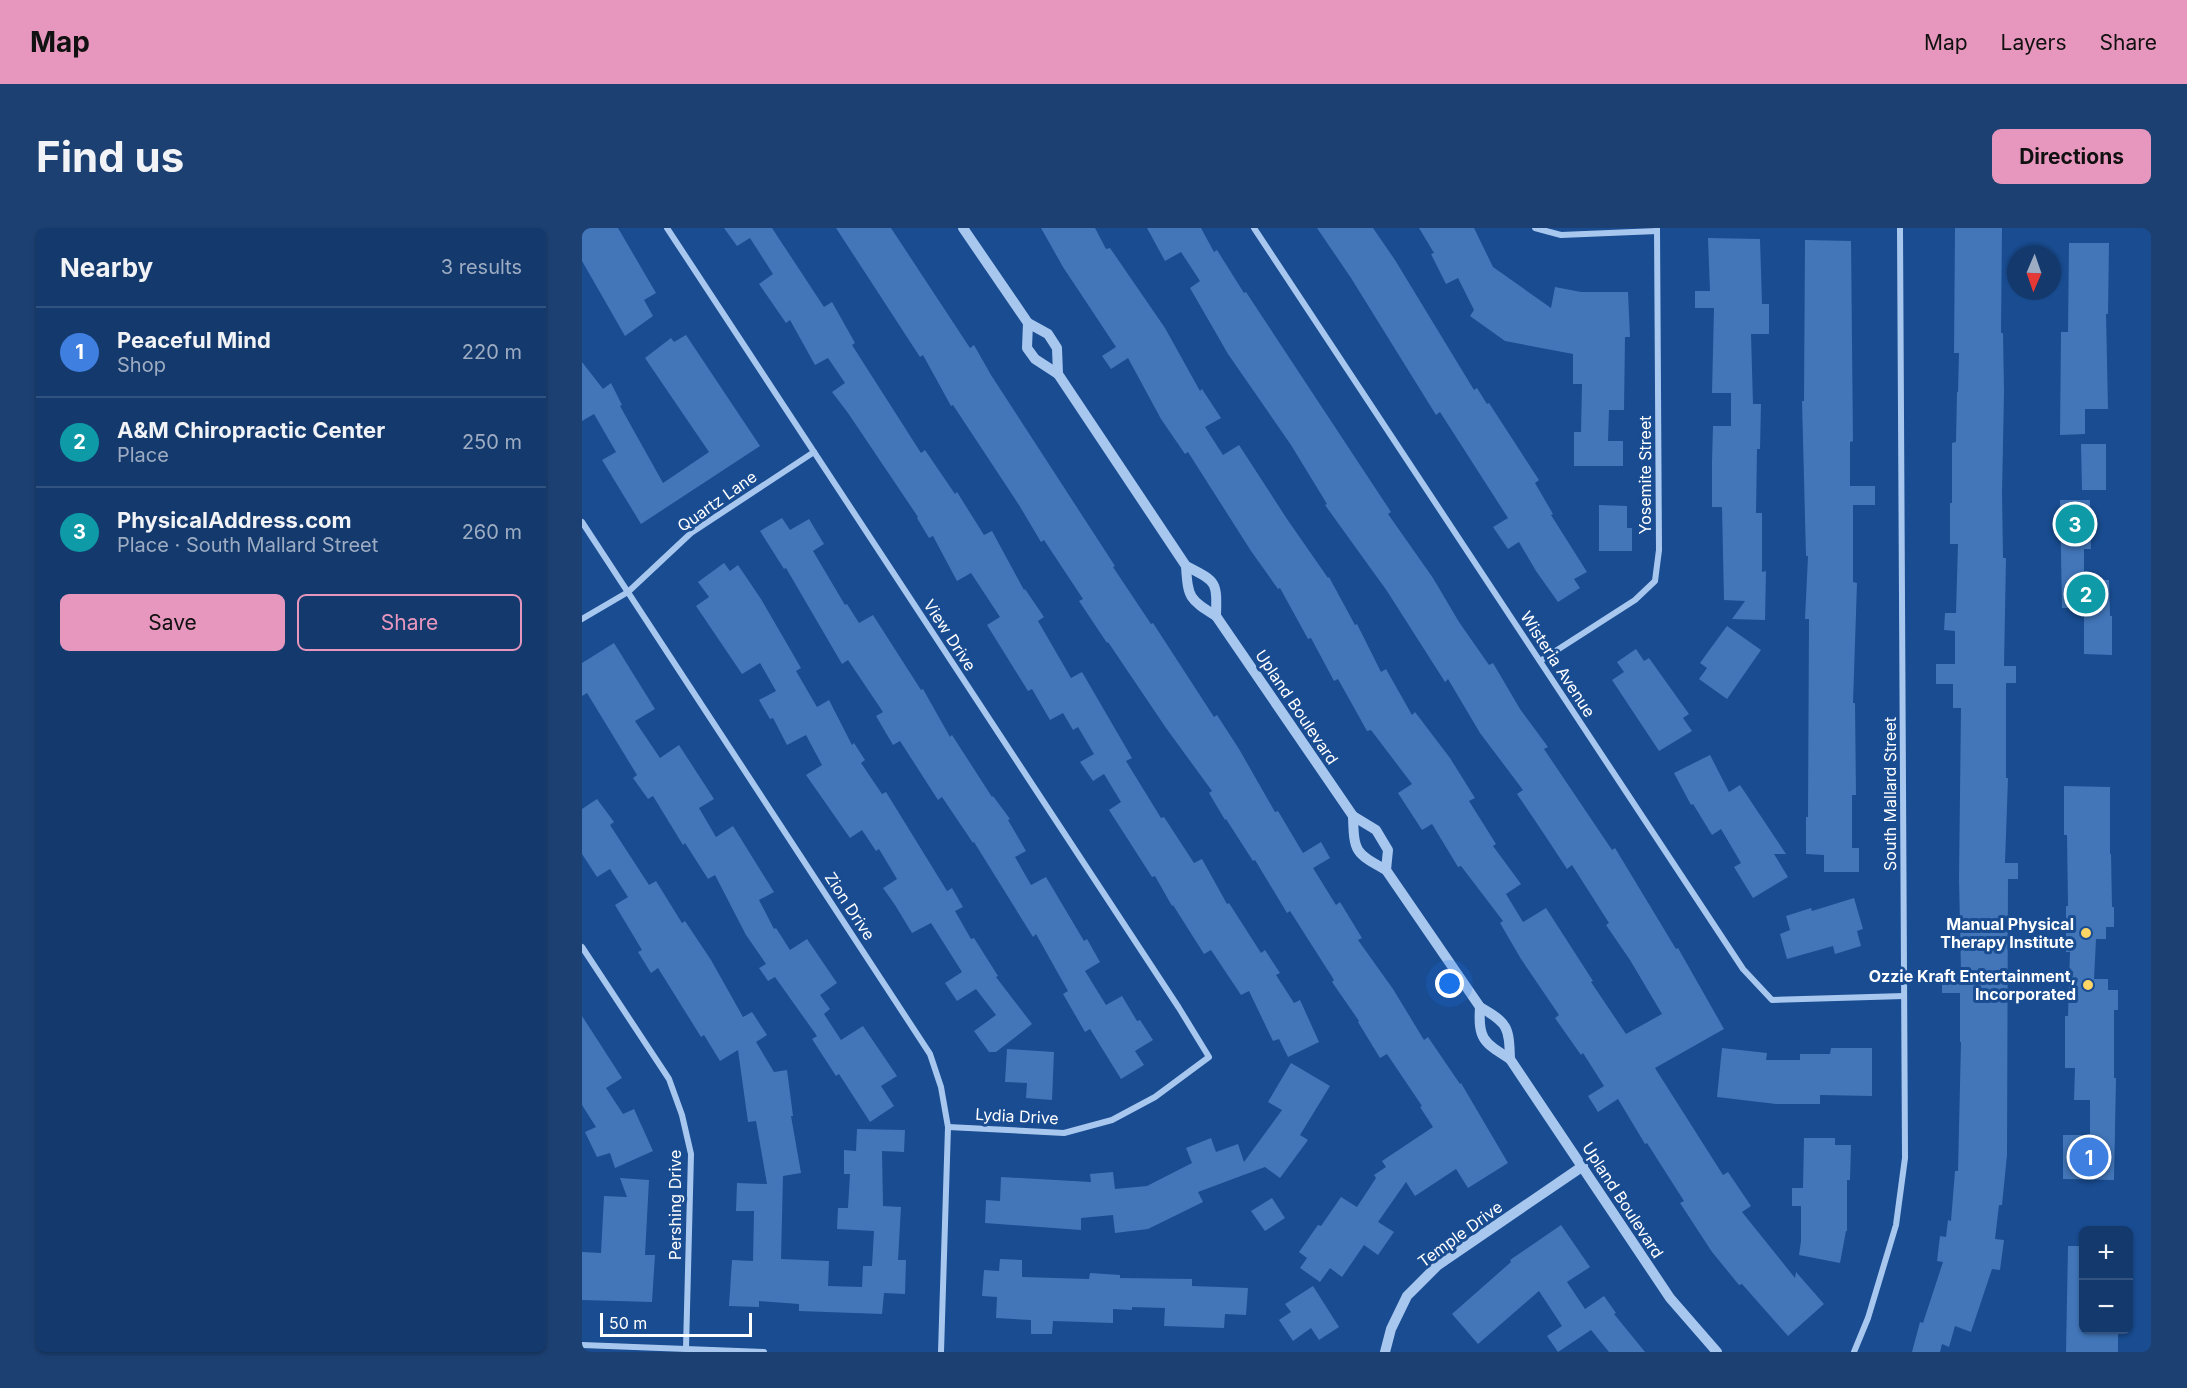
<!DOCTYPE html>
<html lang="en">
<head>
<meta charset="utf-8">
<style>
	body { margin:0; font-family:Inter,sans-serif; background:#1c4072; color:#f1f3f6 }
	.controls { position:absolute; right:18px; bottom:18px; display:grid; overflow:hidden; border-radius:9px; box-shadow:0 2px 4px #0004 }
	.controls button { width:54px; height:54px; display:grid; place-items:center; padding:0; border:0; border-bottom:2px solid #325380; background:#13396d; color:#f1f3f6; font:30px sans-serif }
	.compass { position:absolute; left:1425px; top:18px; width:54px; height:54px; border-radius:50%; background:#13396d; box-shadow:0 2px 4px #0004; rotate:182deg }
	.scale { position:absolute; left:18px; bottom:15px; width:152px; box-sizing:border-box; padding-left:6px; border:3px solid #fff; border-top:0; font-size:16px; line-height:21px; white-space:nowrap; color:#fff; -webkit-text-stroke:4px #194c91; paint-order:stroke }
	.you { position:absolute; left:868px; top:756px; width:21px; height:21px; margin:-15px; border:4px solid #fff; border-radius:50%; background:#1a73e8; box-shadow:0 0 0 9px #1a73e833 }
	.badge { display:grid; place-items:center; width:39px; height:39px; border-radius:50%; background:#e797bd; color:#fff; font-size:20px; font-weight:700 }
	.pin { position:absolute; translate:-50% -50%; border:3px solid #fff; box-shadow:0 2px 6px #0006 }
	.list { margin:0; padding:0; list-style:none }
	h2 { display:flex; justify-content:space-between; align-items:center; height:78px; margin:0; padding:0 24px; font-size:26px }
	h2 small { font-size:20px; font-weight:400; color:#9dacc2 }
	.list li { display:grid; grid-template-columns:39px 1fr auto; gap:18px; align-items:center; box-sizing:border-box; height:90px; padding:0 24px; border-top:2px solid #325380 }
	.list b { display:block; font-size:22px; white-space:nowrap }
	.list p { margin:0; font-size:20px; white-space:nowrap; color:#9dacc2 }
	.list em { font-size:20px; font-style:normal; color:#9dacc2 }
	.actions { display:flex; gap:12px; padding:18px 24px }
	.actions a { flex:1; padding:14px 0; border:2px solid #e797bd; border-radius:9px; text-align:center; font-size:21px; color:#e797bd }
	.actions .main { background:#e797bd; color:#111 }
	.map { position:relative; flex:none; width:1569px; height:1124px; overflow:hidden; border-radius:9px }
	header { display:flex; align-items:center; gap:36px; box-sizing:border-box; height:84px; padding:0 30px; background:#e797bd; color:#111 }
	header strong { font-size:28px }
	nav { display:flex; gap:33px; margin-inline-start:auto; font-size:21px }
	.intro { display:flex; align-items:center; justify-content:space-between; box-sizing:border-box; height:144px; padding:0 36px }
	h1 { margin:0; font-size:42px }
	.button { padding:15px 27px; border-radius:9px; background:#e797bd; color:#111; font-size:21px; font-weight:700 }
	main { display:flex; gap:36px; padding:0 36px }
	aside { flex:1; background:#13396d; border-radius:9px; box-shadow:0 2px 4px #0004 }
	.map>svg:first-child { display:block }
</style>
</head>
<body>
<header>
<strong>Map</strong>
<nav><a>Map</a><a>Layers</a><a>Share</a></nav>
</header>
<div class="intro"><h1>Find us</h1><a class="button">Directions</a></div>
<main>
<aside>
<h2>Nearby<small>3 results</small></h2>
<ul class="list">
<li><span class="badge" style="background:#3f7fe0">1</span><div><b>Peaceful Mind</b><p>Shop</p></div><em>220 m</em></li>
<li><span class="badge" style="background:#0f9aa8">2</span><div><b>A&amp;M Chiropractic Center</b><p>Place</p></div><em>250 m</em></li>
<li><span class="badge" style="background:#0f9aa8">3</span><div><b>PhysicalAddress.com</b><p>Place · South Mallard Street</p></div><em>260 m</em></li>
</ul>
<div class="actions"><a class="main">Save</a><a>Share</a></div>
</aside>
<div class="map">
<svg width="1569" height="1124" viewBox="0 0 1569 1124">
	<rect width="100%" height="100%" fill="#194c91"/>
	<g fill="#4276b9">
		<polygon points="0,0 36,0 74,65 62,72 71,88 43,108 0,33"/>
		<polygon points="142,0 190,0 242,79 250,74 273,115 270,117 339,225 343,222 373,266 375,264 402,307 410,303 442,362 443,361 462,389 456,393 489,450 500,444 550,530 544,533 579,590 582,589 612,635 620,631 645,676 647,675 679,725 683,722 698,745 694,747 712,775 718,772 737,814 706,829 697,811 691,813 667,763 659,767 629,722 622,726 591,677 590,678 573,648 570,649 527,582 539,574 522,546 511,553 498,534 512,526 496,499 491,502 481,485 468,492 450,461 446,463 405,397 418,389 389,345 375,353 351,308 347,310 335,290 336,289 266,185 250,164 263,155 246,130 233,137 208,92 204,95 177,56 191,46 168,10 155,18"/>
		<polygon points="254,0 309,0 388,120 392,117 409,147 533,338 531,339 569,396 571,395 632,489 635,487 657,521 693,584 696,583 721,625 739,614 748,630 731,640 754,677 758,674 780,710 776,712 811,761 842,812 846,809 878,856 879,855 926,935 886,960 874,941 833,968 824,954 796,994 812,1004 796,1027 782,1017 760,1049 748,1040 738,1054 718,1040 725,1030 717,1024 736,997 739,998 759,969 775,979 794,950 792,947 804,939 800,933 851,899 838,879 840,878 805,826 798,830 776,794 777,793 750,754 752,752 708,683 705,685 673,632 671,633 644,591 643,592 627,565 630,563 584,500 526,414 525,415 497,373 501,371 462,312 459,314 437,277 371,177 369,178 341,127 338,129"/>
		<polygon points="459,0 513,0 524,21 528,20 583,100 618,163 620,161 639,190 623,199 641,227 657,217 705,291 746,350 747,349 773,397 775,396 799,444 804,441 830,487 833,484 868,530 893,570 887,573 914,616 911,618 939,656 924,666 941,694 964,680 1011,753 1009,754 1044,806 1080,786 1048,732 1024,697 1027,695 990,637 985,641 962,606 935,566 941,562 898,505 866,451 863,454 805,363 743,277 745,276 709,217 646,126 608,60 618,53 599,24 583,33 565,0 619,0 632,24 635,22 662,65 664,64 809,284 806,286 851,350 877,394 907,437 911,435 938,481 966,519 962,521 1030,622 1033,620 1094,721 1096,720 1142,801 1073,840 1141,947 1146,944 1169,978 1160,984 1213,1050 1214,1044 1242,1076 1206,1108 1160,1056 1157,1057 1130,1024 1098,975 1102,973 1065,915 1063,916 1036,871 1016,884 1006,868 1022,858 1001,825 999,827 973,790 977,787 939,731 918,695 921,693 879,638 876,639 850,596 840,602 816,565 830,556 789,502 785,503 756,451 752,453 729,410 726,411 698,360 696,361 669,323 606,224 603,226 579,191 546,130 529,141 520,128 534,119 481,39"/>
		<polygon points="735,0 791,0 813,32 892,162 895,160 905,176 907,175 957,252 953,255 971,286 969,287 1005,344 992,351 998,360 976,374 954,343 937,314 926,321 911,299 926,290 858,184 854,187 769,50"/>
		<polygon points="837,0 892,0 911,39 969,80 973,59 999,64 1046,64 1048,109 1043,109 1042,182 1027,182 1026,213 1041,213 1041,238 992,238 992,204 999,204 1000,156 991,156 991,126 923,113 888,88 892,82 876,50 864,56 849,26 852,25"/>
		<polygon points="1373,0 1420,0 1419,105 1421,105 1422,164 1420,265 1421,330 1424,330 1422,438 1434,438 1434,455 1424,455 1424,550 1426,550 1423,635 1436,635 1436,651 1426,651 1425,927 1420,977 1417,977 1413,1011 1422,1012 1418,1042 1410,1041 1389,1104 1373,1098 1367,1119 1360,1116 1358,1124 1330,1124 1338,1094 1341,1095 1361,1034 1355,1033 1358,1008 1364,1009 1366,992 1369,993 1373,943 1376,943 1379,814 1378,814 1378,765 1360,765 1360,744 1379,744 1377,651 1379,480 1371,480 1371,456 1354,456 1354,436 1373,436 1373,403 1362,402 1363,385 1374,385 1376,316 1368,316 1368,275 1370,275 1370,215 1374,214 1375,164 1376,164 1377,125 1372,125"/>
		<polygon points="1126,10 1178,11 1180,76 1187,76 1187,106 1169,106 1171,176 1179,176 1178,221 1175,221 1174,285 1180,285 1180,344 1184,343 1183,392 1150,391 1163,373 1142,372 1140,279 1130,279 1130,234 1131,198 1149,198 1149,165 1130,165 1132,80 1113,80 1113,63 1128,63"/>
		<polygon points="1223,12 1269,13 1271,213 1268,214 1268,258 1293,258 1293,277 1271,277 1271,354 1275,355 1271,475 1273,475 1274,567 1270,567 1270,620 1277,620 1277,644 1242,644 1242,627 1224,626 1224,589 1226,589 1227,391 1223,391 1226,328 1224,328 1220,173 1222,173"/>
		<polygon points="1487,15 1527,15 1526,86 1524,86 1526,181 1503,181 1503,206 1478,207 1479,104 1486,104"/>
		<polygon points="104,107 178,218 59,296 20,232 34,224 12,186 0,193 0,134 21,161 29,155 40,177 38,178 81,255 127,224 63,130 89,110 92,114"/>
		<polygon points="1499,216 1524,216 1524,262 1500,262"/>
		<polygon points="1478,272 1508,272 1509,321 1502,321 1502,351 1527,352 1528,388 1530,388 1530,427 1502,426 1502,380 1480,380"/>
		<polygon points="1017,277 1045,278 1045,300 1050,300 1050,323 1017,323"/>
		<polygon points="200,290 208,302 227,291 242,316 231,323 263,377 265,376 277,395 291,387 339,462 341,461 368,509 370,507 410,569 411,568 428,591 426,592 444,623 433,629 449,657 464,649 502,713 505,711 518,734 503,743 524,777 540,768 555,793 558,792 571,812 553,823 562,837 539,851 508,801 503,804 481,766 486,763 454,706 451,709 392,614 391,615 360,569 356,572 318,513 311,517 294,488 301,484 266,432 260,436 204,340 202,341 178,303"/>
		<polygon points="142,335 148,343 156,337 179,371 219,440 214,443 235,479 247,472 270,517 272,515 283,532 279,535 300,566 304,564 365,663 370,660 381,679 373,683 389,711 392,710 416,748 414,749 450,796 414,824 407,824 392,803 414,787 394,761 375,773 363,755 380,744 349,695 330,705 313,677 301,660 315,651 297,621 294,623 280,602 268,610 224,547 240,537 224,507 205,517 191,490 188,491 177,472 194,463 178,435 160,446 114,378 127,369 116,354"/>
		<polygon points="1145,398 1179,422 1145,471 1117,451 1125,440 1118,435"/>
		<polygon points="32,415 73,481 53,493 78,530 97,517 132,571 117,580 134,609 151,598 192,664 177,672 192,701 194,700 208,722 225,711 255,755 238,767 248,781 242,786 259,812 281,798 315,848 299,858 312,878 288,894 257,846 254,848 230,811 235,808 193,749 186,753 177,740 184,736 164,707 133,647 126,651 103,615 101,617 71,568 66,571 51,550 55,547 5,465 0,468 0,435"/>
		<polygon points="1054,421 1062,433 1067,430 1107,486 1101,490 1110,503 1077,523 1030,452 1042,444 1035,434"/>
		<polygon points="1128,527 1147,564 1158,557 1204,626 1192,626 1206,649 1171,670 1152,639 1159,635 1139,601 1130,607 1111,576 1109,577 1092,545"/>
		<polygon points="1482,558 1528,559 1528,626 1529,626 1530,679 1532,679 1532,699 1524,699 1524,711 1514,711 1512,751 1526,751 1526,762 1536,762 1536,782 1532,782 1532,850 1534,850 1532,952 1481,951 1481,907 1508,907 1508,872 1492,872 1493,840 1483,840 1483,788 1486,788 1488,724 1484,724 1484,678 1486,678 1485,607 1482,607"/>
		<polygon points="15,571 32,594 28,597 67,657 74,653 100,695 103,693 129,732 161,789 170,784 185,807 174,814 192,844 205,842 211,888 209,888 219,945 201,948 199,1031 247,1033 246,1058 280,1059 281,1038 290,1038 292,1003 255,1001 256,980 266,980 268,946 262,946 262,922 274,923 275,901 323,902 322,924 300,923 301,978 319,979 316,1032 324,1032 323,1066 302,1065 300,1086 217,1083 217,1076 177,1073 177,1079 147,1078 150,1032 171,1033 172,983 154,983 155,955 185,956 174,893 166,894 156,822 138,833 122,807 119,809 76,740 69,745 56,724 60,722 33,677 46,669 28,641 15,649 0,626 0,581"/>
		<polygon points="1272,670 1281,701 1275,703 1279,718 1253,726 1251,718 1205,731 1198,706 1208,702 1204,688 1229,680 1230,683"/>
		<polygon points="0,788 40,850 24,860 41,886 52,881 71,923 33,940 28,925 15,929 3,904 14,899 0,877"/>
		<polygon points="1140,820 1185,825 1184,832 1218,832 1218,826 1248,826 1249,820 1290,820 1290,868 1238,867 1238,876 1194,876 1135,869"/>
		<polygon points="425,821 472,824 470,872 444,870 445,855 423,854"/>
		<polygon points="709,835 748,858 718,907 726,912 698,950 683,939 616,964 621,974 566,1001 533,1005 531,987 499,990 499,1002 403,995 404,972 418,973 419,949 509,954 508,946 531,944 533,961 565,958 610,935 604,920 629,910 634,924 656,916 662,934 700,882 686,874"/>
		<polygon points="1222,910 1253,910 1253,917 1269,917 1268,952 1265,952 1265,1003 1264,1003 1258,1035 1217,1027 1219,1013 1219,978 1210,978 1210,960 1221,960"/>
		<polygon points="38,950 67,952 63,1027 73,1027 70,1074 0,1072 0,1024 19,1025 22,968 45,969"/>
		<polygon points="690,970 703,990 683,1003 669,983"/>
		<polygon points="979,997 1008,1039 985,1054 1003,1081 1022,1068 1034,1085 1032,1086 1063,1124 1027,1124 1009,1102 976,1124 965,1108 980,1098 957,1063 896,1116 870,1086 929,1034 928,1032"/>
		<polygon points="1486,1018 1502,1018 1502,1101 1513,1101 1513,1105 1536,1105 1536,1124 1484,1124"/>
		<polygon points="418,1031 440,1032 440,1049 507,1051 508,1045 538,1047 538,1050 610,1051 610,1058 666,1060 664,1087 643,1086 642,1100 582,1098 583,1080 550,1079 550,1082 531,1081 531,1095 471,1093 470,1106 449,1106 449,1092 414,1090 415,1069 400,1068 402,1042 417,1043"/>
		<polygon points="731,1058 757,1099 737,1112 729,1100 711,1113 697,1092 709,1084 703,1076"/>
	</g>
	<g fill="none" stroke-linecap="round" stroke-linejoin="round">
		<g stroke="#a8c7ef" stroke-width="6">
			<polyline points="85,0 597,780 627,829 573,869 530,892 482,905 366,899"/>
			<polyline points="672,0 1161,741 1190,772 1322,768"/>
			<polyline points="953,0 979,7 1075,3"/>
			<polyline points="0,294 348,826 359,859 366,899 359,1124"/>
			<polyline points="0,391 46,364 109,305 232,224"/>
			<polyline points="958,433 1053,372 1073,353 1077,322 1075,0"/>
			<polyline points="0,719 87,851 100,887 109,926 104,1120"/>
			<polyline points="0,1117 182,1124"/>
			<polyline points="1272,1124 1286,1090 1314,997 1323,930 1318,0"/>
		</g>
		<g stroke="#a8c7ef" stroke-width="10">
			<polyline points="381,0 446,95 466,106 475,120 476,146"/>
			<path d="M446 95 445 120 453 131 476 146 604 338C635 354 635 353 634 388"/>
			<path d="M604 338C606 370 607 371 634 388L771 588 794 602 806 622 804 642"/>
			<path d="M771 588C772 624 773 625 804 642L898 779C926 795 927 799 928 831"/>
			<path d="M898 779C896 811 901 814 928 831L1088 1070 1135 1124"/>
			<polyline points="803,1124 809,1101 825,1068 856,1037 1001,938"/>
		</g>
	</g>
	<g fill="#ffd566" stroke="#194c91" stroke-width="2">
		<circle cx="1504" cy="705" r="6"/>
		<circle cx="1506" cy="757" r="6"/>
	</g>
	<g text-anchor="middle" stroke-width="6" stroke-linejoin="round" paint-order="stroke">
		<g font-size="16" fill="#fff" stroke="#194c91">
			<text transform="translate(1063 247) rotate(-90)" y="6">Yosemite Street</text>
			<text transform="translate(135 273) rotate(-35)" y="6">Quartz Lane</text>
			<text transform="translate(368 407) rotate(57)" y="6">View Drive</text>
			<text transform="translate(976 436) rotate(57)" y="6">Wisteria Avenue</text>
			<text transform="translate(715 479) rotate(56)" y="6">Upland Boulevard</text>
			<text transform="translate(1308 566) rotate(-90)" y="6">South Mallard Street</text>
			<text transform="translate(268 678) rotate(57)" y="6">Zion Drive</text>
			<text transform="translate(435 888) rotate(3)" y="6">Lydia Drive</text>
			<text transform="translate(1041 972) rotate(57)" y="6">Upland Boulevard</text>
			<text transform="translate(93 977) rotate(-90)" y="6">Pershing Drive</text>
			<text transform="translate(878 1006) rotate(-36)" y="6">Temple Drive</text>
		</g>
		<g font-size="16" font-weight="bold" fill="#fff" stroke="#194c91" text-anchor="end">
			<text x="1492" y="702">Manual Physical<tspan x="1492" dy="18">Therapy Institute</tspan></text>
			<text x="1494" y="754">Ozzie Kraft Entertainment,<tspan x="1494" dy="18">Incorporated</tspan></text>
		</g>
	</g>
</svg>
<div class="controls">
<button>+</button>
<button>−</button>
</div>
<svg class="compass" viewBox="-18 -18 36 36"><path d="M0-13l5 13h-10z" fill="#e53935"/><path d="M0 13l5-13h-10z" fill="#9dacc2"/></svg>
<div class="scale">50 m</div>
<div class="you"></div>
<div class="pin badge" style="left:1507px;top:929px;background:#3f7fe0">1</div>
<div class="pin badge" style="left:1504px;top:366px;background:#0f9aa8">2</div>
<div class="pin badge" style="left:1493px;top:296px;background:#0f9aa8">3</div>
</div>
</main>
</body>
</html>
